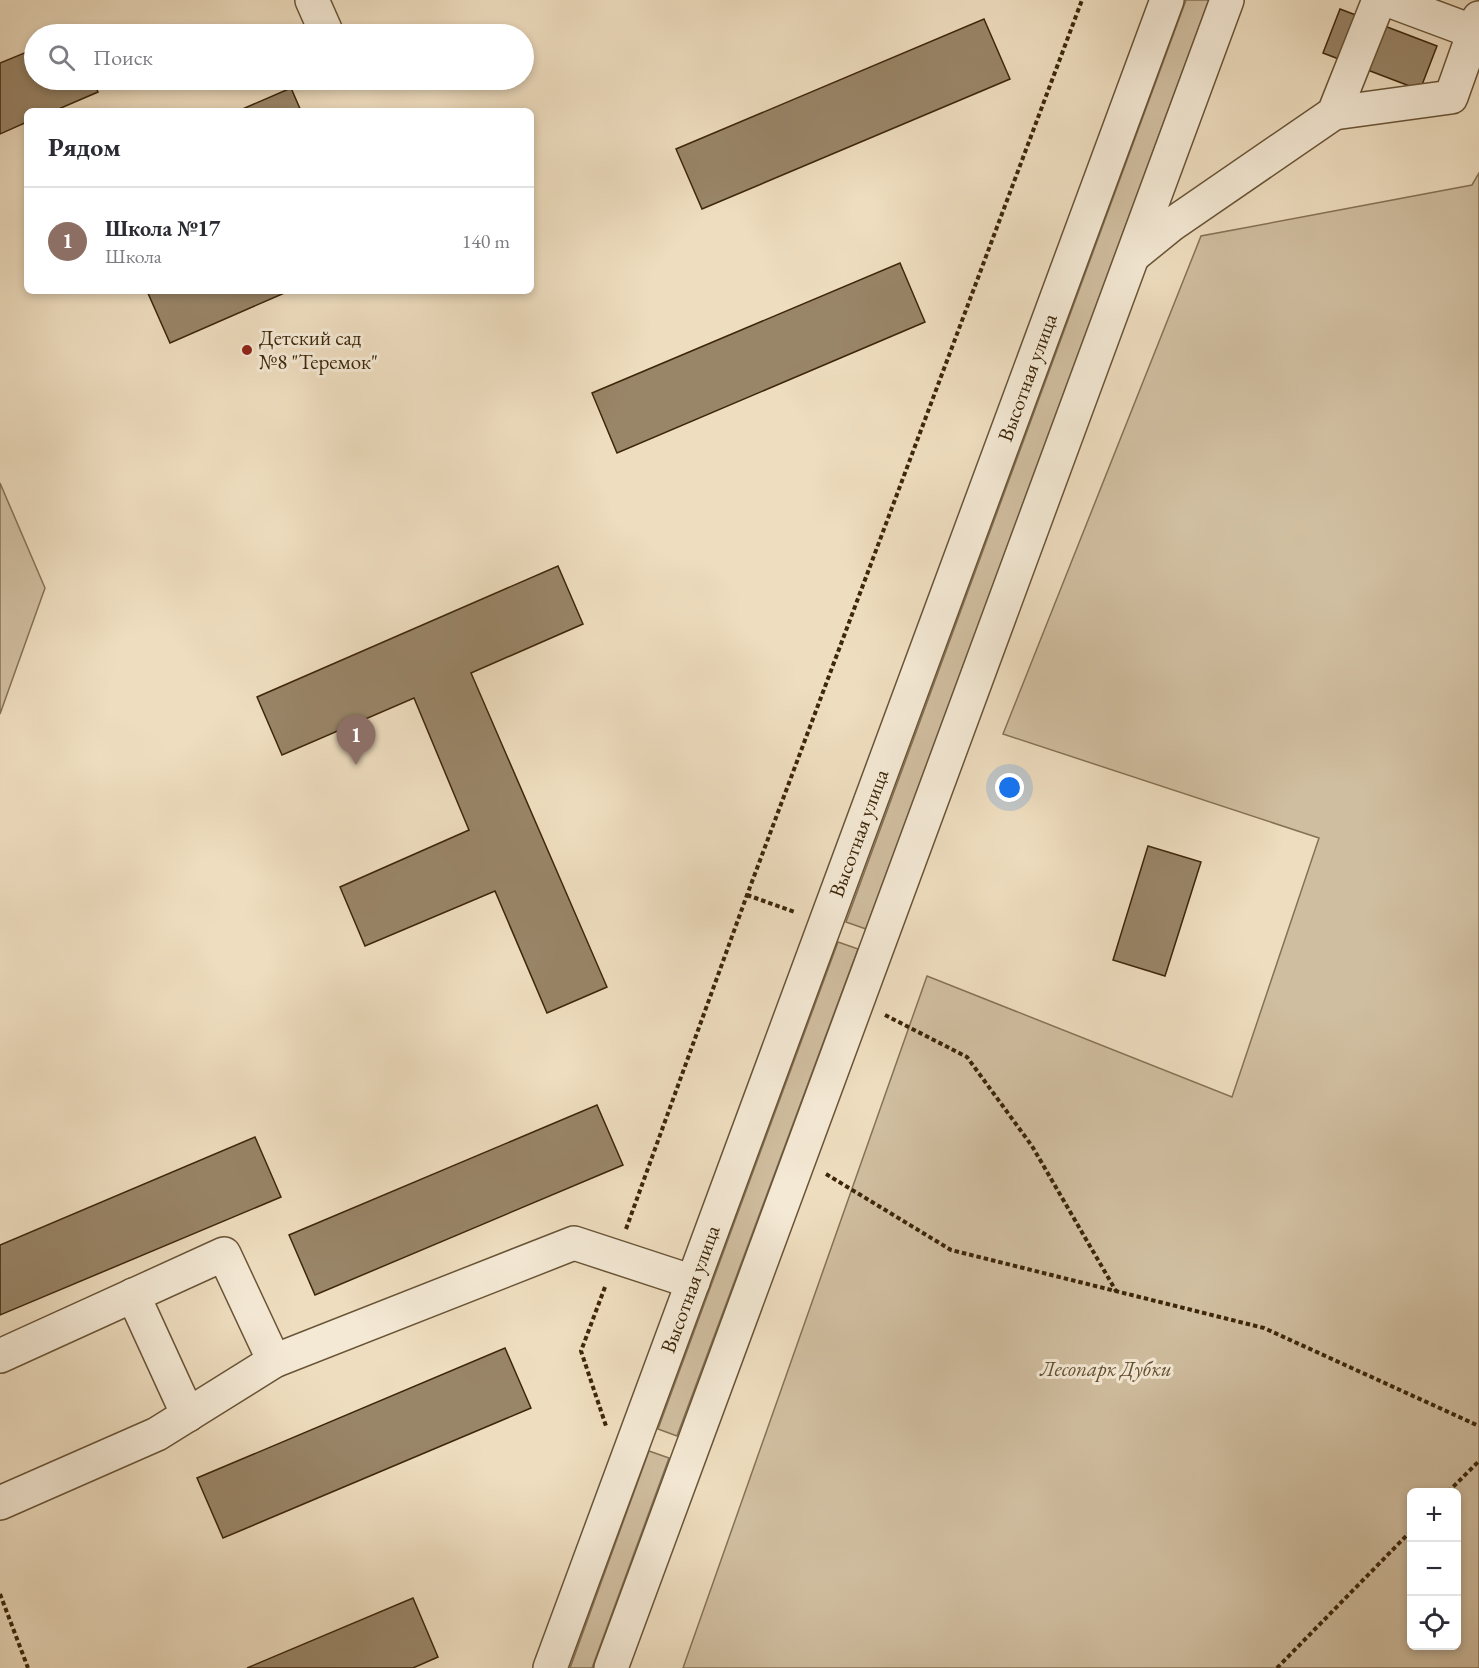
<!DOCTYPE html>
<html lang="ru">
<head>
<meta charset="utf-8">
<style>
	body { margin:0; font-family:"EB Garamond",serif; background:#f7f7f7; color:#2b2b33 }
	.controls { position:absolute; right:18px; bottom:18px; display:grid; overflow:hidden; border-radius:9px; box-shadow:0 3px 9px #0003 }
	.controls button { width:54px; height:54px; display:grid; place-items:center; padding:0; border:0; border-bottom:2px solid #e1e1e2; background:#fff; color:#2b2b33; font:30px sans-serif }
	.you { position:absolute; left:1010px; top:788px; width:21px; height:21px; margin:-15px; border:4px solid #fff; border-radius:50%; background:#1a73e8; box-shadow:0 0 0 9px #1a73e833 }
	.badge { display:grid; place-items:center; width:39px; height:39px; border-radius:50%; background:#b45309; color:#fff; font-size:20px; font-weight:700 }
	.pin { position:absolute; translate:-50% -50px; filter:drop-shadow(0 2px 3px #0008) }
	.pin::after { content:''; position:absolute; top:32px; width:21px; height:18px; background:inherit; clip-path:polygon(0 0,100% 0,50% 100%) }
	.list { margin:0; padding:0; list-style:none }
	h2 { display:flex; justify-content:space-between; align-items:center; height:78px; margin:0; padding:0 24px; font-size:26px }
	h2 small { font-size:20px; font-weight:400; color:#7c7c81 }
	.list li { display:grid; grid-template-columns:39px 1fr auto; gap:18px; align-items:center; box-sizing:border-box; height:108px; padding:0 24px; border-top:2px solid #e1e1e2 }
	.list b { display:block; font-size:22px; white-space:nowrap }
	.list p { margin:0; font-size:20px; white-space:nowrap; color:#7c7c81 }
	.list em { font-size:20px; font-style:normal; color:#7c7c81 }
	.icon { flex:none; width:33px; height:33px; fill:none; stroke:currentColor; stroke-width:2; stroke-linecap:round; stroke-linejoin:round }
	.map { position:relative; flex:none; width:1479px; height:1668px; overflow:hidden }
	.search { position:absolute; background:#fff; box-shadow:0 3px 9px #0003; left:24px; top:24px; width:510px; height:66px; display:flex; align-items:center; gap:15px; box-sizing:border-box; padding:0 21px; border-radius:33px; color:#7c7c81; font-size:22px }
	.panel { position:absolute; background:#fff; box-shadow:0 3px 9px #0003; left:24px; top:108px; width:510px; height:186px; border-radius:9px }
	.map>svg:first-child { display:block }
</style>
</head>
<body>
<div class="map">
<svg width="1479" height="1668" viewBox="0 0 1479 1668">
	<rect width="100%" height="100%" fill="#eeddbf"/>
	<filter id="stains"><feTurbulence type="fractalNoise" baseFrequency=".00333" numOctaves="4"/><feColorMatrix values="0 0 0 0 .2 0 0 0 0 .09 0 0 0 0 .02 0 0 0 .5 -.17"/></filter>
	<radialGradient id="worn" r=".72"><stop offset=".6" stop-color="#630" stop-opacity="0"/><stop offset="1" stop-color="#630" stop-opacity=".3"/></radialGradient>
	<g fill="#d0bea0" stroke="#867254" stroke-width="1.5" fill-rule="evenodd">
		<polygon points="1186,0 1209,0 866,929 846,922"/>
		<path d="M1479 173V1668H683L927 976 1232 1097 1319 838 1003 734 1201 236 1472 185ZM1412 1492H1456V1646H1412Z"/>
		<polygon points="0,483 45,588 0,714"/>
		<polygon points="838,942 858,949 677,1436 658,1429"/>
		<polygon points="649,1451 669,1458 592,1668 570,1668"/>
	</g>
	<g fill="#998568" stroke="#3d2609" stroke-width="1.5">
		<polygon points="1340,9 1437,46 1420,90 1323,53"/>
		<polygon points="984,19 1010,79 702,209 676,149"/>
		<polygon points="34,49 34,80 93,80 98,92 54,111 27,111 27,122 0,134 0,63"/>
		<polygon points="291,88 301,111 238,111"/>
		<polygon points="900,263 925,322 617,453 592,393"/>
		<polygon points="147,291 289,291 170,343"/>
		<polygon points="558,566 583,624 471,673 607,987 547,1013 495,891 365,946 340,887 469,830 414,698 282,755 257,697"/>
		<polygon points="1148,846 1201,862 1165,976 1113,960"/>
		<polygon points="597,1105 623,1165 315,1295 289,1235"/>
		<polygon points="255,1137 281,1197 0,1315 0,1245"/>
		<polygon points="505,1348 531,1408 223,1538 197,1478"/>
		<polygon points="413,1598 438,1657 413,1668 247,1668"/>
	</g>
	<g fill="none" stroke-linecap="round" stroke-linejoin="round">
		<g stroke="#695436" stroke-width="36">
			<g id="minor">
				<polyline points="312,0 327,34"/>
				<polyline points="1388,0 1474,32"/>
				<polyline points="1334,113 1451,97 1479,18"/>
				<polyline points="1134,255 1171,225 1334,113 1379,0"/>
				<polyline points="133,1295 188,1415"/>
				<polyline points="0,1356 224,1254 274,1361"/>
				<polyline points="0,1503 157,1434 274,1361 574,1243 693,1282"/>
				<path id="s1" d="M550 1668 1167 0"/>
				<polyline points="611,1668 1227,0"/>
			</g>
		</g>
		<g stroke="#3d2609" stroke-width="4" stroke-dasharray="4.5 3" stroke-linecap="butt">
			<polyline points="747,895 795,912"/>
			<polyline points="885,1015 967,1057 1032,1146 1116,1291"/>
			<polyline points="826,1174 951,1250 1264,1328 1479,1426"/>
			<polyline points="626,1229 747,895 1082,0"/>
			<polyline points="605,1287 581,1351 606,1426"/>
			<polyline points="1448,1492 1479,1461"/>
			<polyline points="0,1594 28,1668"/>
			<polyline points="1277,1668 1412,1530"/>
		</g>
		<use href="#minor" stroke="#f4e9d5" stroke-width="33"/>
	</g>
	<circle fill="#8f2418" stroke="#f4e9d5" stroke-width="2" cx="247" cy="350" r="6"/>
	<g text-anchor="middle" stroke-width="6" stroke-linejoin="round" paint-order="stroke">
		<g font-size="21" fill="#3d2609" stroke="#f4e9d5" text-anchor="start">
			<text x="259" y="345">Детский сад<tspan x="259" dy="24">№8 "Теремок"</tspan></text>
		</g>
		<g font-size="21" fill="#3d2609" stroke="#f4e9d5">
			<text dy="7" stroke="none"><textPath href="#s1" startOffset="1376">Высотная улица</textPath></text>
			<text dy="7" stroke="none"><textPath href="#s1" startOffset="890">Высотная улица</textPath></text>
			<text dy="7" stroke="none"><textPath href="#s1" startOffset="404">Высотная улица</textPath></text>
		</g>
		<g font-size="21" font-style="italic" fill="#624c2f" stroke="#f4e9d5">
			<text x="1106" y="1376">Лесопарк Дубки</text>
		</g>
	</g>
	<rect width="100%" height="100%" filter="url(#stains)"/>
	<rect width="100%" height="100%" fill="url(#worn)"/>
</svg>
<div class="controls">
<button>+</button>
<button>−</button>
<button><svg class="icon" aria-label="locate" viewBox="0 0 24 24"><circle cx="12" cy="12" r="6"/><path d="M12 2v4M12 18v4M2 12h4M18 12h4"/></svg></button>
</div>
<div class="you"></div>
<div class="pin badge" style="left:356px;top:765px;background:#8d6e63">1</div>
<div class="search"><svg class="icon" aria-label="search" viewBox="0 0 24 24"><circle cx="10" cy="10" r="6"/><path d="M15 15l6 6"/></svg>Поиск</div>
<section class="panel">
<h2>Рядом<small></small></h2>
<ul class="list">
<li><span class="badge" style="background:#8d6e63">1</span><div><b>Школа №17</b><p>Школа</p></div><em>140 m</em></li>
</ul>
</section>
</div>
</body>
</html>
